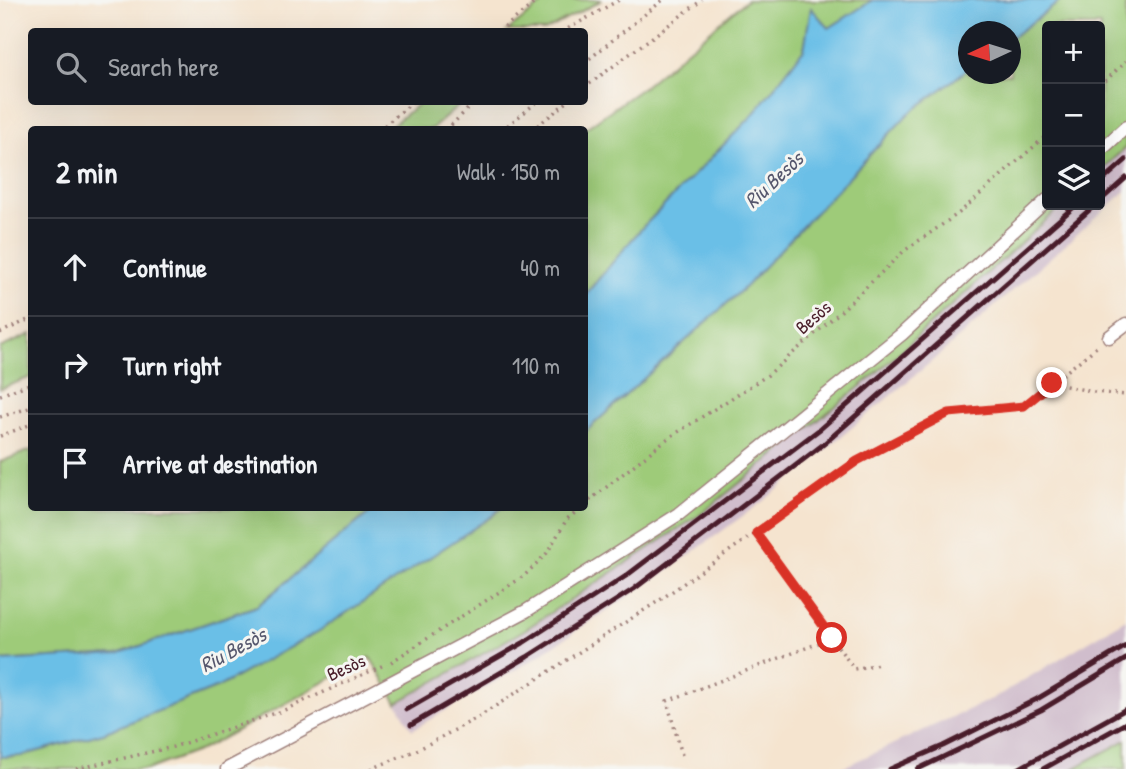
<!DOCTYPE html>
<html lang="en">
<head>
<meta charset="utf-8">
<style>
	body { margin:0; font-family:"Patrick Hand",sans-serif; background:#20242c; color:#f1f3f6 }
	.controls { position:absolute; right:21px; top:21px; display:grid; overflow:hidden; border-radius:7px; box-shadow:0 7px 28px #0002 }
	.controls button { width:63px; height:63px; display:grid; place-items:center; padding:0; border:0; border-bottom:2px solid #363941; background:#171b24; color:#f1f3f6; font:35px sans-serif }
	.compass { position:absolute; left:958px; top:21px; width:63px; height:63px; border-radius:50%; background:#171b24; box-shadow:0 7px 28px #0002; rotate:266deg }
	.stop { position:absolute; width:21px; height:21px; margin:-16px; border:5px solid #d93025; border-radius:50%; background:#fff }
	.stop.end { background:#d93025; border-color:#fff; box-shadow:0 2px 7px #0008 }
	.list { margin:0; padding:0; list-style:none }
	h2 { display:flex; justify-content:space-between; align-items:center; height:91px; margin:0; padding:0 28px; font-size:30px }
	h2 small { font-size:23px; font-weight:400; color:#9ea1a6 }
	.list li { display:grid; grid-template-columns:46px 1fr auto; gap:21px; align-items:center; box-sizing:border-box; height:98px; padding:0 28px; border-top:2px solid #363941 }
	.list b { display:block; font-size:26px; white-space:nowrap }
	.list em { font-size:23px; font-style:normal; color:#9ea1a6 }
	.icon { flex:none; width:38px; height:38px; fill:none; stroke:currentColor; stroke-width:2; stroke-linecap:round; stroke-linejoin:round }
	.map { position:relative; flex:none; width:1126px; height:769px; overflow:hidden }
	.search { position:absolute; background:#171b24; box-shadow:0 7px 28px #0002; left:28px; top:28px; width:560px; height:77px; display:flex; align-items:center; gap:18px; box-sizing:border-box; padding:0 24px; border-radius:7px; color:#9ea1a6; font-size:26px }
	.panel { position:absolute; background:#171b24; box-shadow:0 7px 28px #0002; left:28px; top:126px; width:560px; height:385px; border-radius:7px }
	.map>svg:first-child { display:block }
</style>
</head>
<body>
<div class="map">
<svg width="1126" height="769" viewBox="0 0 1126 769">
	<rect width="100%" height="100%" fill="#f6f6f2"/>
	<filter id="ink" filterUnits="userSpaceOnUse"><feTurbulence type="fractalNoise" baseFrequency=".0143" numOctaves="2"/><feDisplacementMap in="SourceGraphic" scale="14" xChannelSelector="R" yChannelSelector="G"/><feConvolveMatrix kernelMatrix="1 2 1 2 8 2 1 2 1" color-interpolation-filters="sRGB"/></filter>
	<filter id="wash" filterUnits="userSpaceOnUse"><feTurbulence type="fractalNoise" baseFrequency=".00686" numOctaves="4" result="noise"/><feDisplacementMap in="SourceGraphic" scale="28" xChannelSelector="R" yChannelSelector="G"/><feGaussianBlur stdDeviation="1.57" result="paint"/><feColorMatrix in="noise" values="0 0 0 0 0 0 0 0 0 0 0 0 0 0 0 0 0 1.4 0 .05"/><feComposite in="paint" operator="in"/></filter>
	<g filter="url(#wash)">
		<rect width="100%" height="100%" fill="#f5e4cf"/>
		<g fill="#d0bdcc">
			<polygon points="1126,147 1126,191 938,356 766,499 674,566 529,662 412,730 397,703 526,629 701,514 872,377 1063,205 1100,205 1100,171"/>
			<polygon points="1126,619 1126,740 1109,751 1073,769 839,769 994,698"/>
		</g>
		<g fill="#9ecb79" stroke="#747552" stroke-width="2">
			<polygon points="547,0 602,0 545,31 507,31"/>
			<polygon points="747,0 873,0 829,28 811,9 804,49 751,117 641,229 585,295 583,130 642,88"/>
			<polygon points="1062,0 1126,0 1126,147 1100,171 1100,26 1047,26 1047,205 1063,205 872,377 701,514 526,629 397,703 370,657 203,749 149,769 0,769 0,757 21,756 103,733 218,687 319,631 492,516 501,508 584,508 585,432 746,286 907,115 968,69 968,74 1010,74 1011,38"/>
			<polygon points="421,102 463,102 432,129 387,129"/>
			<polygon points="31,334 31,377 0,389 0,348"/>
			<polygon points="31,450 32,508 375,508 257,606 117,654 0,661 0,462"/>
			<polygon points="1126,740 1126,769 1073,769"/>
		</g>
		<g fill="#6bbfe7" stroke="#5a6f89" stroke-width="2">
			<polygon points="873,0 1062,0 1011,38 1010,32 968,32 968,69 907,115 746,286 585,432 585,295 641,229 751,117 804,49 811,8 829,28"/>
			<polygon points="375,508 501,508 492,516 319,631 218,687 103,733 21,756 0,757 0,661 117,654 257,606"/>
		</g>
	</g>
	<g filter="url(#ink)">
		<g fill="none" stroke-linecap="round" stroke-linejoin="round">
			<g stroke="#a0827d" stroke-width="15">
				<g id="service">
					<polyline points="1100,151 1126,127"/>
					<polyline points="1109,337 1126,324"/>
					<polyline points="227,769 526,611 679,514 902,334 1047,200"/>
				</g>
			</g>
			<g stroke="#a0827d" stroke-width="3.5" stroke-dasharray="2 5" stroke-linecap="butt">
				<polyline points="499,32 538,0"/>
				<polyline points="562,32 619,0"/>
				<polyline points="584,63 663,0"/>
				<polyline points="1100,86 1126,61"/>
				<polyline points="584,88 702,0"/>
				<polyline points="379,130 413,102"/>
				<polyline points="446,130 475,102"/>
				<polyline points="502,130 537,102"/>
				<polyline points="532,130 567,102"/>
				<polyline points="0,333 32,318"/>
				<polyline points="1052,383 1094,392 1126,395"/>
				<polyline points="0,395 32,383"/>
				<polyline points="0,417 32,407"/>
				<polyline points="0,436 32,424"/>
				<polyline points="584,505 664,441 768,375 841,311 904,251 959,213 1047,135"/>
				<polyline points="756,533 854,669 879,664"/>
				<polyline points="391,662 524,576 547,553 567,519 581,508"/>
				<polyline points="682,755 667,701 832,638"/>
				<polyline points="76,769 173,747 282,711 384,665"/>
				<polyline points="371,769 419,749 477,718 660,600 857,461 949,413 1024,406 1099,345"/>
			</g>
			<use href="#service" stroke="#fff" stroke-width="12"/>
			<g stroke="#4a1f2b" stroke-width="5">
				<polyline points="1100,183 1126,160"/>
				<polyline points="1100,201 1126,178"/>
				<polyline points="406,710 523,643 626,576 820,429 1076,205"/>
				<polyline points="411,725 527,657 634,589 825,443 1095,205"/>
				<polyline points="890,769 943,746 1037,699 1126,646"/>
				<polyline points="918,769 1041,710 1126,659"/>
				<polyline points="1018,769 1126,709"/>
				<polyline points="1043,769 1126,723"/>
			</g>
		</g>
	</g>
	<g fill="none" stroke-linecap="round" stroke-linejoin="round" filter="url(#ink)">
		<polyline stroke="#d93025" stroke-width="9" points="832,638 756,533 857,461 949,413 1024,406 1052,383"/>
	</g>
	<g text-anchor="middle" stroke-width="6" stroke-linejoin="round" paint-order="stroke">
		<g font-size="19" fill="#4a1f2b" stroke="#f6f6f2">
			<text transform="translate(813 317) rotate(-41)" y="7">Besòs</text>
			<text transform="translate(346 667) rotate(-24)" y="7">Besòs</text>
		</g>
		<g font-size="21" font-style="italic" fill="#56576d" stroke="#f6f6f2">
			<text transform="translate(774 180) rotate(-43)" y="7">Riu Besòs</text>
			<text transform="translate(233 650) rotate(-28)" y="7">Riu Besòs</text>
		</g>
	</g>
</svg>
<div class="controls">
<button>+</button>
<button>−</button>
<button><svg class="icon" aria-label="layers" viewBox="0 0 24 24"><path d="M12 4l9 5-9 5-9-5zM3 14l9 5 9-5"/></svg></button>
</div>
<svg class="compass" viewBox="-18 -18 36 36"><path d="M0-13l5 13h-10z" fill="#e53935"/><path d="M0 13l5-13h-10z" fill="#9ea1a6"/></svg>
<div class="stop" style="left:832px;top:638px"></div>
<div class="stop end" style="left:1052px;top:383px"></div>
<div class="search"><svg class="icon" aria-label="search" viewBox="0 0 24 24"><circle cx="10" cy="10" r="6"/><path d="M15 15l6 6"/></svg>Search here</div>
<section class="panel">
<h2>2 min<small>Walk · 150 m</small></h2>
<ul class="list">
<li><svg class="icon" aria-label="ahead" viewBox="0 0 24 24"><path d="M12 20V5M6 11l6-6 6 6"/></svg><div><b>Continue</b></div><em>40 m</em></li>
<li><svg class="icon" aria-label="right" viewBox="0 0 24 24"><path d="M7 20v-9h11M14 6l5 5-5 5"/></svg><div><b>Turn right</b></div><em>110 m</em></li>
<li><svg class="icon" aria-label="arrive" viewBox="0 0 24 24"><path d="M6 21V4h12l-3 4 3 4H6"/></svg><div><b>Arrive at destination</b></div></li>
</ul>
</section>
</div>
</body>
</html>
